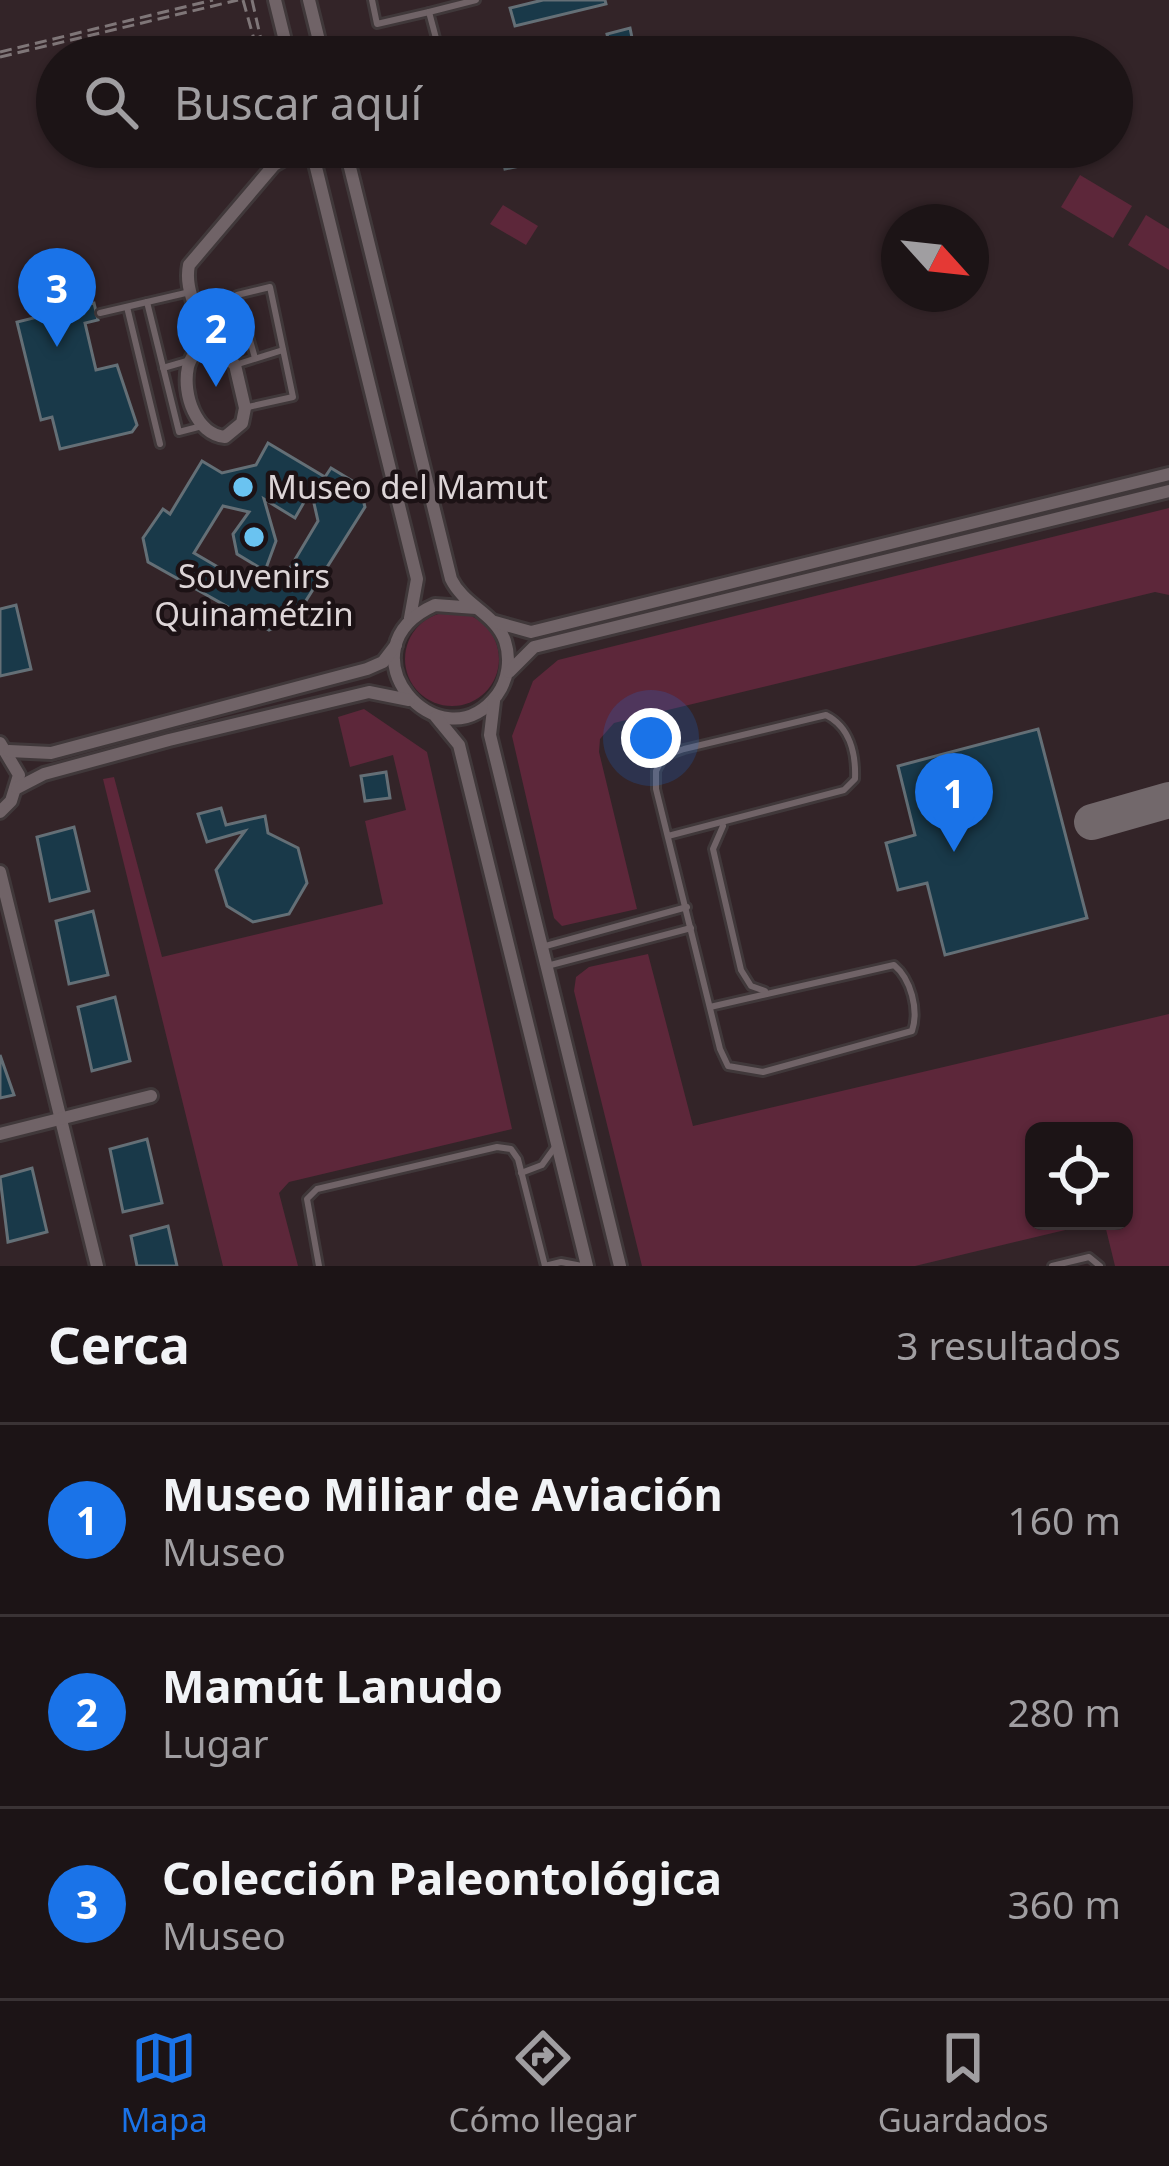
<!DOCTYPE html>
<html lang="es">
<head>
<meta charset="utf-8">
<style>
	body { margin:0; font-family:"Noto Sans",sans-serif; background:#251d1f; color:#f1f3f6 }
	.controls { position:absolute; right:36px; bottom:36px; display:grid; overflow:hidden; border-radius:18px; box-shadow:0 3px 9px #0004 }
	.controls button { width:108px; height:108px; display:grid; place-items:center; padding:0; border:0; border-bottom:3px solid #3a3335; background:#1c1416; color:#f1f3f6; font:60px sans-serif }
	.compass { position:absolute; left:881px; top:204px; width:108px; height:108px; border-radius:50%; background:#1c1416; box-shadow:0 3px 9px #0004; rotate:117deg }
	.you { position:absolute; left:651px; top:738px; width:42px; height:42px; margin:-30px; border:9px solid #fff; border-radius:50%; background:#1a73e8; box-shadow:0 0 0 18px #1a73e833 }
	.badge { display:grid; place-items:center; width:78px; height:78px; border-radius:50%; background:#1a73e8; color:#fff; font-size:39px; font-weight:700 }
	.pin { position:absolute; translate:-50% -99px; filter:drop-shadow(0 3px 6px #0008) }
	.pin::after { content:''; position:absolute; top:63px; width:42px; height:36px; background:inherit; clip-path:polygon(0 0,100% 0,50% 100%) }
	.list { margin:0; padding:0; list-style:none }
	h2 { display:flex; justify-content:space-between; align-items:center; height:156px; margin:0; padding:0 48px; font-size:51px }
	h2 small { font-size:39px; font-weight:400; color:#a09ea1 }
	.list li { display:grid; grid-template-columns:78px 1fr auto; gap:36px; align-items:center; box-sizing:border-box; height:192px; padding:0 48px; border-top:3px solid #3a3335 }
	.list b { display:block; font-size:45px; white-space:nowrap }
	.list p { margin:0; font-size:39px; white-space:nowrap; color:#a09ea1 }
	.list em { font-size:39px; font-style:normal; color:#a09ea1 }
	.icon { flex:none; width:66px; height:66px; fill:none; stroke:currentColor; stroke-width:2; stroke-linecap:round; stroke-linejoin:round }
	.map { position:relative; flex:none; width:1169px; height:1266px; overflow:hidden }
	.search { position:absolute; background:#1c1416; box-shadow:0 3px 9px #0004; left:36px; right:36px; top:36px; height:132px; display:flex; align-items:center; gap:30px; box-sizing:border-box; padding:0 42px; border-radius:66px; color:#a09ea1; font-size:45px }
	.sheet { height:732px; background:#1c1416 }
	nav { display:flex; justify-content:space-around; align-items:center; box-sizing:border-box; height:168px; border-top:3px solid #3a3335; background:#1c1416; font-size:33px; color:#a09ea1 }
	nav a { display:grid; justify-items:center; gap:6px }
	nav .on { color:#1a73e8 }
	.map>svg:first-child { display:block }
</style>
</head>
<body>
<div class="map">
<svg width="1169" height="1266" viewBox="0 0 1169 1266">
	<rect width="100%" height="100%" fill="#261b1e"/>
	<path fill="#332428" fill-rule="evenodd" d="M0 0H1169V1266H0ZM57 57H1112V147H57ZM899 222H971V294H899ZM1034 1131H1124V1221H1034Z"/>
	<g fill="#5d273a">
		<polygon points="1080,175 1132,206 1113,238 1061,207"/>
		<polygon points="503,205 538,226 526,245 490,224"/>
		<polygon points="1146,215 1169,229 1169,270 1128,245"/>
		<polygon points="1169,508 1169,595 1155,592 614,723 600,739 599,752 637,909 562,926 554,918 512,736 533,681 558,660"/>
		<circle cx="452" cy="659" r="47"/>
		<polygon points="364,709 427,752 512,1129 289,1182 279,1193 298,1266 223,1266 103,779 114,777 162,957 383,904 365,821 406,810 393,755 350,767 338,717"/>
		<polygon points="648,954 693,1126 1169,1014 1169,1266 1115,1266 1104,1221 1124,1221 1124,1131 1034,1131 1034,1221 1103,1221 915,1266 642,1266 574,991 576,977 589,967"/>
	</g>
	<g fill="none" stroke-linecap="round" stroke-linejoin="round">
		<polyline stroke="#72686b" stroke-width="36" points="1092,822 1169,800"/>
	</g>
	<g fill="#193949" stroke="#646f76" stroke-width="3" fill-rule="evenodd">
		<polygon points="543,0 605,0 606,4 515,26 510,8"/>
		<polygon points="630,28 636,57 612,57 607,34"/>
		<polygon points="513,38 517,57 478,57 475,45"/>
		<polygon points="500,147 539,147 543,161 505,169"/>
		<polygon points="94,303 98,320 85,323 96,370 117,365 137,425 132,432 60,449 52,417 41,420 17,322"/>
		<path d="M268 443 325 477 331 468 359 485 365 507 295 618 269 630 148 562 143 538 163 509 170 514 202 461 222 473 256 465ZM311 490 318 521 287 573 247 584 194 553 223 506 249 512 233 534 237 554 265 571 276 541 264 499 295 518Z"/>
		<polygon points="16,605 31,669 0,676 0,609"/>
		<polygon points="1038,729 1087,918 945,955 927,883 898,890 886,843 915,835 898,766"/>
		<polygon points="386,772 390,798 365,801 361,776"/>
		<polygon points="221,808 226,825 265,816 268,833 298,848 307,883 289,914 253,922 227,906 216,870 245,831 207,842 198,814"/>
		<polygon points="74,827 89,891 50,901 37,837"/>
		<polygon points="93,911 108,975 69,984 56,921"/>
		<polygon points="115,997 130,1061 92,1071 78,1007"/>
		<polygon points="0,1055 14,1095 0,1098"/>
		<polygon points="147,1139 162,1203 123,1212 110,1149"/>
		<polygon points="32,1168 47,1232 8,1242 0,1177"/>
		<polygon points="168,1226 177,1266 137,1266 131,1236"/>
	</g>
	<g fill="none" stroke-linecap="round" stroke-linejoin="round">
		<g stroke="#40383a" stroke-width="12">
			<g id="service">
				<polyline points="372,0 377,24 429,12"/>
				<polyline points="441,57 429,12 476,0"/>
				<polyline points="147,302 179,432 202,426"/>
				<polyline points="127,307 160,444"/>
				<polyline points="100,313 190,292"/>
				<polyline points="235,365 283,350"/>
				<polyline points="163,368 187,361"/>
				<polyline points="248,407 293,397 270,287 237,295 255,358"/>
				<polyline points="723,826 713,849 741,970 751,986 765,991"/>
				<path d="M668 836 844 790 855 779C856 754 850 727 826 715L684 749 664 756 656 771V789L720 1049 728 1066 763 1072 912 1031C919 1010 911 979 894 965L710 1007"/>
				<polyline points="542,947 687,907"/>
				<polyline points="547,966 691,928"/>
				<polyline points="521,1173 542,1165 555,1147"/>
				<polyline points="319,1266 307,1199 317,1189 497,1147 511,1149 518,1159 545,1266 561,1262 582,1266"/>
				<polyline points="1052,1266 1089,1257 1100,1266"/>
			</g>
		</g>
		<g stroke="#40383a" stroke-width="18">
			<g id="minor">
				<polyline points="275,0 289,57"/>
				<polyline points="309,0 323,57"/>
				<polyline points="311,147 417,579 410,618"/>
				<path d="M345 147 451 579C464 606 495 613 505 641 511 659 508 680 497 695 440 769 336 649 435 605L476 608"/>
				<polyline points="380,147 384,147"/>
				<path d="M202 335 235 365 245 408 242 423 225 437C196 434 182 394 188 367 191 354 203 346 201 331 198 308 184 289 189 265L274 165 305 147"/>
				<polyline points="495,622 531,632 1169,474"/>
				<polyline points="509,672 534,647 1169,491"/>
				<polyline points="494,701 490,735 620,1266"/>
				<polyline points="436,717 459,745 587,1266"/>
				<polyline points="0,743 19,775 11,801 0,812"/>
				<polyline points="9,751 51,753 367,669 383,662 396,645"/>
				<polyline points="17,788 44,774 169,740 369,692 409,700"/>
				<polyline points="0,872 97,1266"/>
				<polyline points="0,1134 151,1096"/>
			</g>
		</g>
		<g stroke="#7f7678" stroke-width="3" stroke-dasharray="12 6" stroke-linecap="butt">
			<polyline points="243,0 259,57"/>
			<polyline points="252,0 265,57"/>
			<polyline points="0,52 213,0"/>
			<polyline points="0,57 238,0"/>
		</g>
		<use href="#service" stroke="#706367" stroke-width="6"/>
		<use href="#minor" stroke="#706367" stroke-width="12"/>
	</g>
	<g fill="#6ac3f1" stroke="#1c1215" stroke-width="4.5">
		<circle cx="243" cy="487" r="12"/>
		<circle cx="254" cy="537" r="12"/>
	</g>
	<g text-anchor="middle" stroke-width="9" stroke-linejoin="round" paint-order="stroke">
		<g font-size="33" fill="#ddd5d7" stroke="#1c1215" text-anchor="start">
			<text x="267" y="499">Museo del Mamut</text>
			<text x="254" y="588" text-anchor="middle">Souvenirs<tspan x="254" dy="38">Quinamétzin</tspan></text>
		</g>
	</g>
</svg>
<div class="controls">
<button><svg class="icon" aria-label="locate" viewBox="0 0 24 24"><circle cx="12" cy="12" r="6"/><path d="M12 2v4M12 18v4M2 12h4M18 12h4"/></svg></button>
</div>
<svg class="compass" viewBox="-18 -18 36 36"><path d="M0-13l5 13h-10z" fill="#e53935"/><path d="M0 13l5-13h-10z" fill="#a09ea1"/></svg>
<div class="you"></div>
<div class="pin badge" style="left:954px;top:852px">1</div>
<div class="pin badge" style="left:216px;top:387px">2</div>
<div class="pin badge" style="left:57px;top:347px">3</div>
<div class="search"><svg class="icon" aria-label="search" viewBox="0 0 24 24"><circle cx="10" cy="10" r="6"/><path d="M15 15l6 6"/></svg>Buscar aquí</div>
</div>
<section class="sheet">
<h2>Cerca<small>3 resultados</small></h2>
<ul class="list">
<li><span class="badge">1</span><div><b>Museo Miliar de Aviación</b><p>Museo</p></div><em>160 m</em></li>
<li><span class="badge">2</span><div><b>Mamút Lanudo</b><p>Lugar</p></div><em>280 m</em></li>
<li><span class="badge">3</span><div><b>Colección Paleontológica</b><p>Museo</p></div><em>360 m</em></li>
</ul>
</section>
<nav>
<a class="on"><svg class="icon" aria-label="map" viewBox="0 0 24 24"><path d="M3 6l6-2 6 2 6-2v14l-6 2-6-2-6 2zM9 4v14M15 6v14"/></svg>Mapa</a>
<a><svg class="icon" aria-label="directions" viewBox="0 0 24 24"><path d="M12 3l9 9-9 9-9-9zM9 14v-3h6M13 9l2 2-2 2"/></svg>Cómo llegar</a>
<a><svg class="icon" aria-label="saved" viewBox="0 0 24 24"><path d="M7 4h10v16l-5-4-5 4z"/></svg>Guardados</a>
</nav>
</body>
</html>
